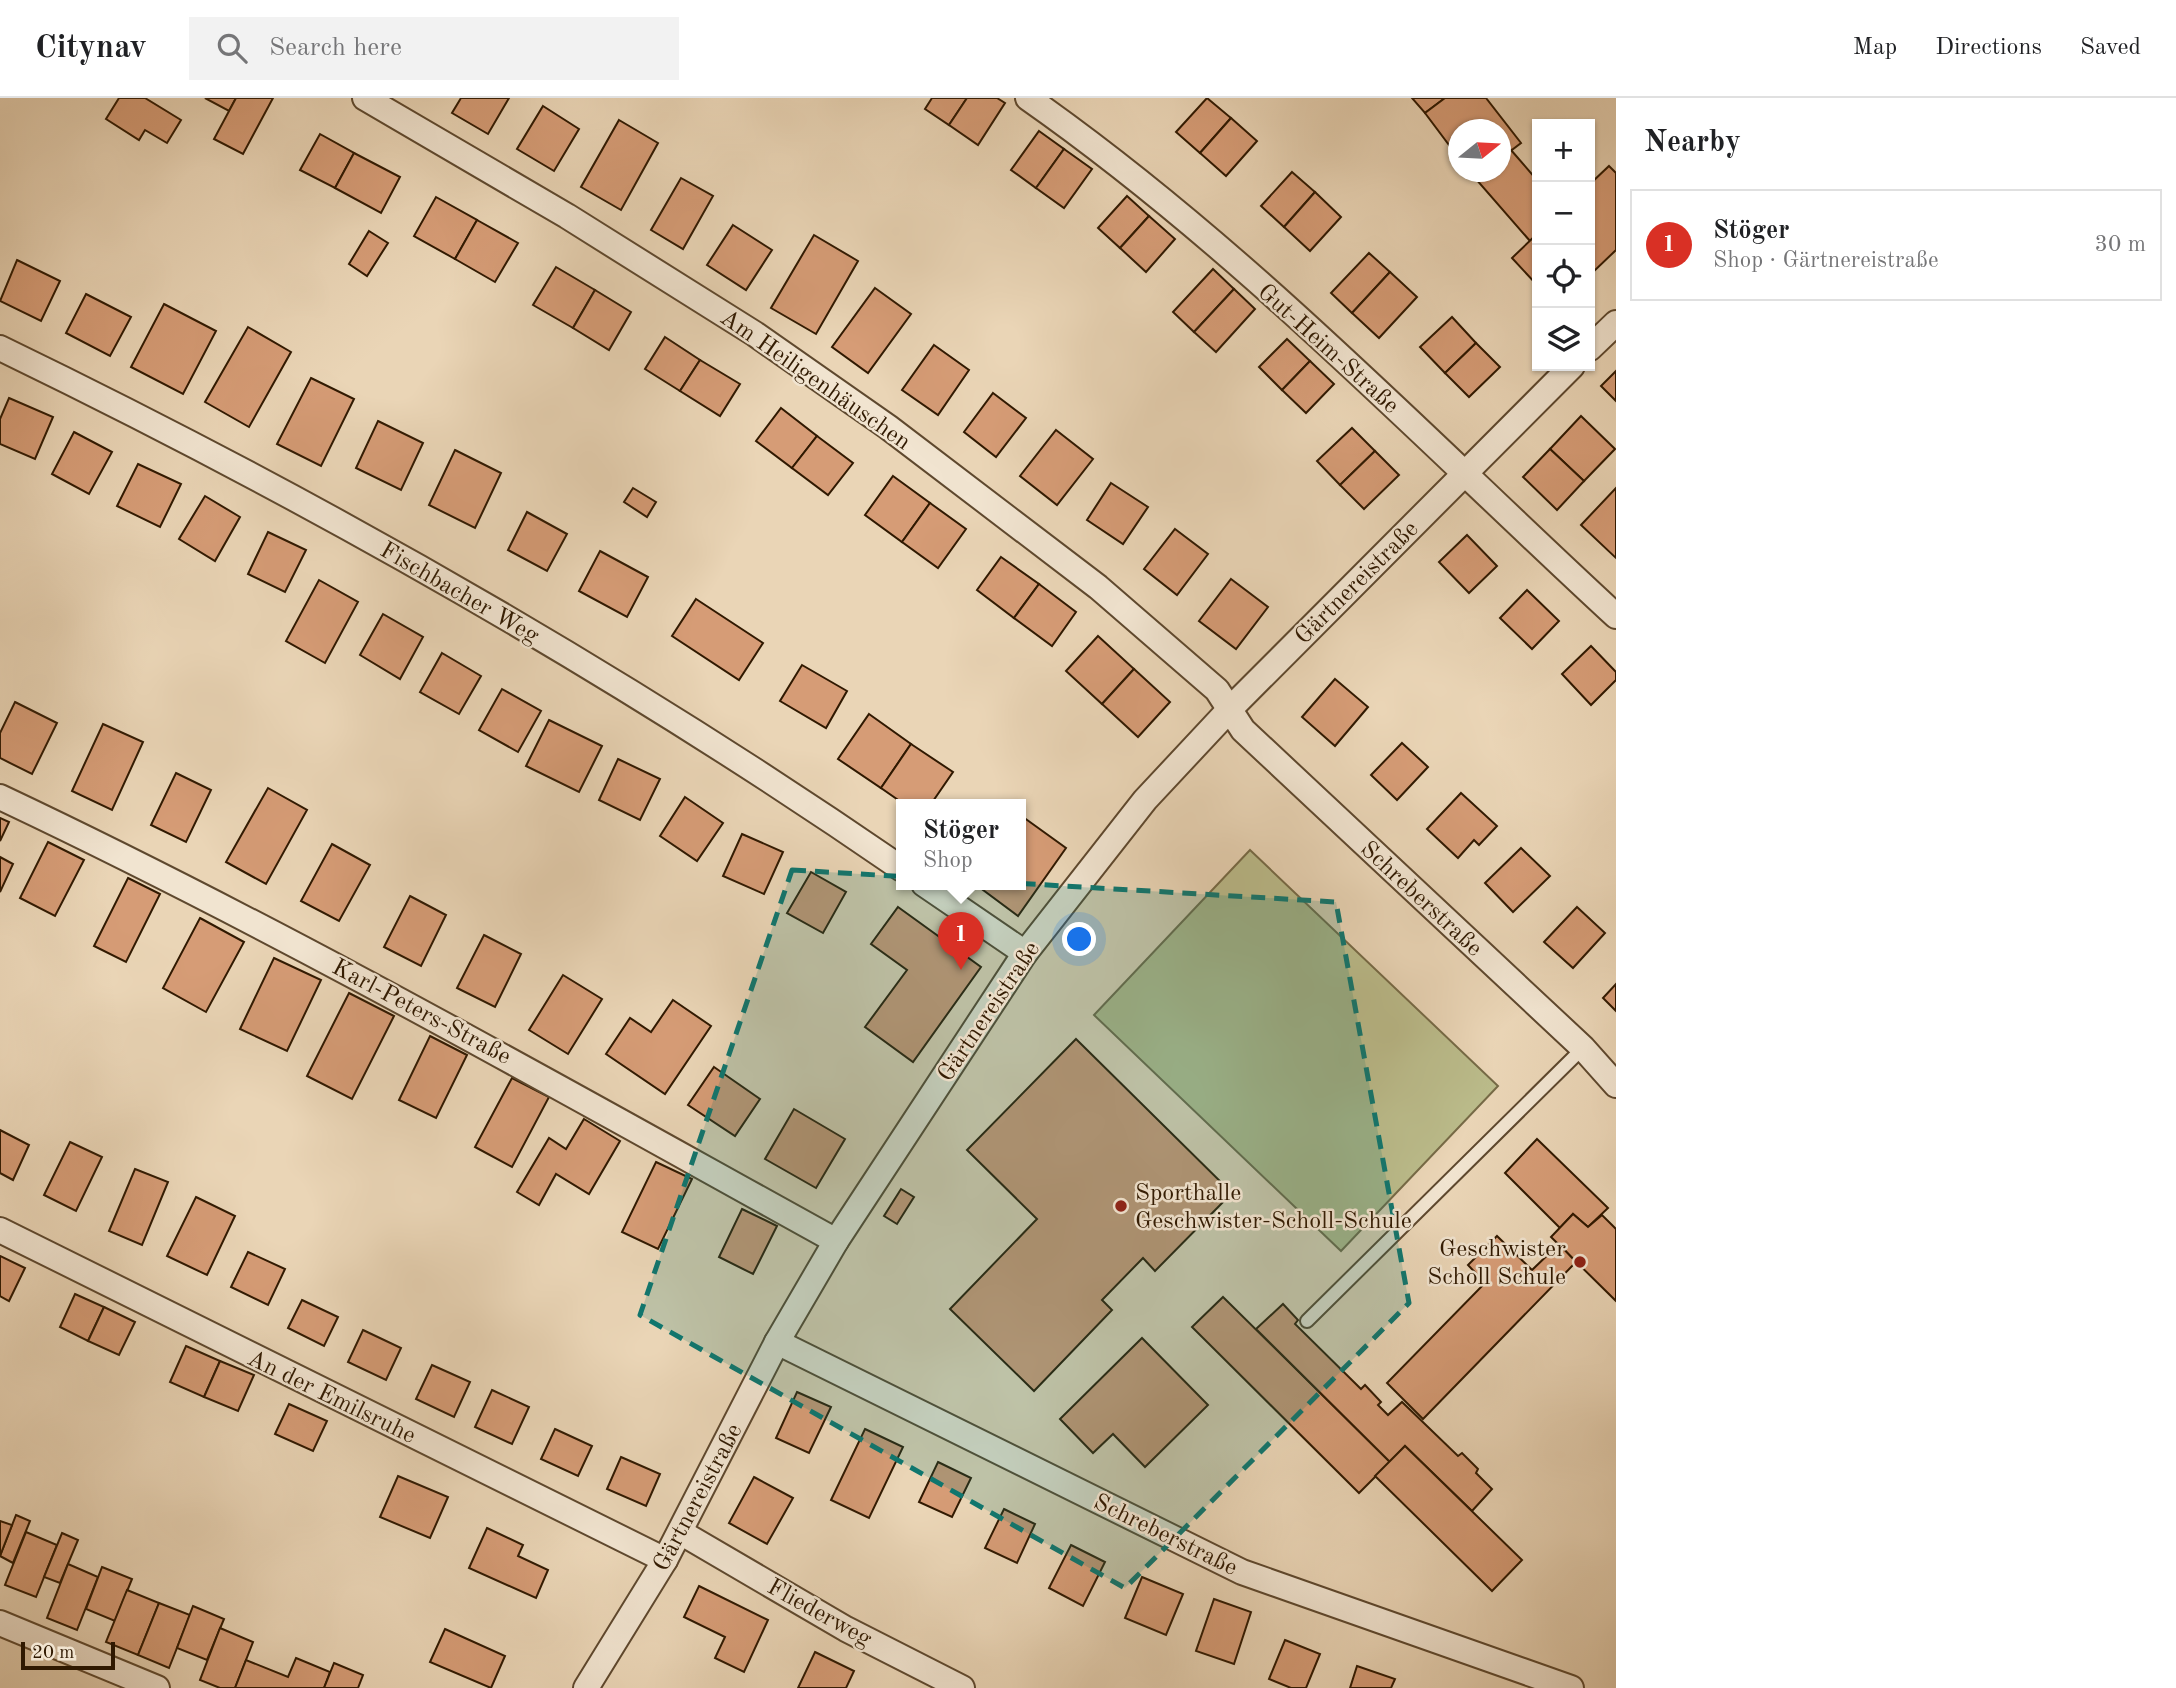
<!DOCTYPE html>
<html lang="en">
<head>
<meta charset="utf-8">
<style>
	body { margin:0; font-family:"Old Standard TT",serif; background:#f2f2f2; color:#202124 }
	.controls { position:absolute; right:21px; top:21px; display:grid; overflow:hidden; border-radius:0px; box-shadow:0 2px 5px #0004 }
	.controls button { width:63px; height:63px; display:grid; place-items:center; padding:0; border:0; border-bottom:2px solid #e0e0e0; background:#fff; color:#202124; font:35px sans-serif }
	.compass { position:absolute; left:1448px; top:21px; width:63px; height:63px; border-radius:50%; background:#fff; box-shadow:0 2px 5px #0004; rotate:72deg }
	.scale { position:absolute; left:21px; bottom:18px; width:94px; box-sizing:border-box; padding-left:7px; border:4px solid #301901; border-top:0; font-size:19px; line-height:24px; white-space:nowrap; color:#301901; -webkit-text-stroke:5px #f1e4d0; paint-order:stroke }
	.you { position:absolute; left:1080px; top:842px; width:24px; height:24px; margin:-18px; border:5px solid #fff; border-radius:50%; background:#1a73e8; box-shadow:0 0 0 10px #1a73e833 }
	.badge { display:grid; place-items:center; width:46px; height:46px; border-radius:50%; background:#d93025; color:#fff; font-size:23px; font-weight:700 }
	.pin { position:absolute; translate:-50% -58px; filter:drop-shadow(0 2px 4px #0008) }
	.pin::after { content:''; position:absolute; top:37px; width:24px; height:21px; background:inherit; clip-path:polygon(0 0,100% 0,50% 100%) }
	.popup { position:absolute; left:896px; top:701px; width:130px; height:91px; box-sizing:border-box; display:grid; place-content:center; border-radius:0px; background:#fff; filter:drop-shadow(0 2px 5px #0005); font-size:23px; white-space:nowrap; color:#757577 }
	.popup b { font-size:26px; color:#202124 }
	.popup::after { content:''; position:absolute; left:50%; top:100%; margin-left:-14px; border:14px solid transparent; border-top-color:#fff }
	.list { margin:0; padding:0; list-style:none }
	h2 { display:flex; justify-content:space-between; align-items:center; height:91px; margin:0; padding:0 28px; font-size:30px }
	h2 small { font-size:23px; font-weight:400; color:#757577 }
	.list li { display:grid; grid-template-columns:46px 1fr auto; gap:21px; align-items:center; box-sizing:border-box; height:112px; margin:0 14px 14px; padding:0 14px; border:2px solid #e0e0e0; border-radius:0px }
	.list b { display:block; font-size:26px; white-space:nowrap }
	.list p { margin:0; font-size:23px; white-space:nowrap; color:#757577 }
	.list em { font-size:23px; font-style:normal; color:#757577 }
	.icon { flex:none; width:38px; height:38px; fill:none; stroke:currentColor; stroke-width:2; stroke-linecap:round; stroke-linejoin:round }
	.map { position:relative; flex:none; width:1616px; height:1590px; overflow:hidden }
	header { display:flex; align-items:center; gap:42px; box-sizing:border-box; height:98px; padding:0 35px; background:#fff; border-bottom:2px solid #e0e0e0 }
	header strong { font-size:33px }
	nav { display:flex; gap:38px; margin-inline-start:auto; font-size:24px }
	.search { width:490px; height:63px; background:#f2f2f2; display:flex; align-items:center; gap:18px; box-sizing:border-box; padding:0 24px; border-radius:0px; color:#757577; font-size:26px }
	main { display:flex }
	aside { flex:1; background:#fff }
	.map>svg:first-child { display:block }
</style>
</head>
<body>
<header>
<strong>Citynav</strong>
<div class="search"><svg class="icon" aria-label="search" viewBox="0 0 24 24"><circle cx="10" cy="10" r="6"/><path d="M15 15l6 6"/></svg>Search here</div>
<nav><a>Map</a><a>Directions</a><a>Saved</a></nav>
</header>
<main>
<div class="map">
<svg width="1616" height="1590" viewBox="0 0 1616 1590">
	<rect width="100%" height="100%" fill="#ead5b6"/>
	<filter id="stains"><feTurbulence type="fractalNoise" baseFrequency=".00286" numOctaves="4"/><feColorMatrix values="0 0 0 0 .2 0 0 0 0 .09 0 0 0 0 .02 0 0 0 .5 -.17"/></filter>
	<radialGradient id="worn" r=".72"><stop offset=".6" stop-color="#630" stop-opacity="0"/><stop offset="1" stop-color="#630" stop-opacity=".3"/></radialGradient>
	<polygon fill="#bbbc8b" stroke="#766a46" stroke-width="2" points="1250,752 1498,988 1341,1153 1094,917"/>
	<g fill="#d69c76" stroke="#301901" stroke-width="2">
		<polygon points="119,0 145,0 181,22 167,45 145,32 139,42 106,21"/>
		<polygon points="205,0 236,0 229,13"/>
		<polygon points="236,0 273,0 243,56 214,41"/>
		<polygon points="461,0 509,0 488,36 452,15"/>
		<polygon points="932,0 967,0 949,27 925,11"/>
		<polygon points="967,0 997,0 1005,5 978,47 949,27"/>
		<polygon points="1207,0 1231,20 1200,55 1176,34"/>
		<polygon points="1412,0 1445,0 1425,15"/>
		<polygon points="1445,0 1486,0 1521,45 1500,61 1500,32 1458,32 1458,59 1425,15"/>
		<polygon points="543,8 579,31 554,73 517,51"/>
		<polygon points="1231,20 1257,43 1226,78 1200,55"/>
		<polygon points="619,22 658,45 621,112 581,89"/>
		<polygon points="1039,33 1064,51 1036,90 1011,72"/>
		<polygon points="320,36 354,55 335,90 300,72"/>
		<polygon points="1064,51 1092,71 1064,110 1036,90"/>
		<polygon points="1511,52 1537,82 1537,136 1530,143 1475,80 1484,74 1500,74 1500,61"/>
		<polygon points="354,55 400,79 381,115 335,90"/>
		<polygon points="1609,68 1616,75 1616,152 1590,177 1590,86"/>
		<polygon points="1292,74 1315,94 1284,129 1261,108"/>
		<polygon points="681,80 713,98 683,151 651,132"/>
		<polygon points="1315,94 1341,119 1310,153 1284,129"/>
		<polygon points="1127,98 1149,118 1120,150 1098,130"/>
		<polygon points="436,99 477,122 455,161 414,138"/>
		<polygon points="1149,118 1175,141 1146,174 1120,150"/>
		<polygon points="477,122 518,145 495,184 455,161"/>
		<polygon points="733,127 772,152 746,192 707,167"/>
		<polygon points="369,133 388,145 367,178 349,166"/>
		<polygon points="1537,136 1537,187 1512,160"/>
		<polygon points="814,137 858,163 816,236 771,210"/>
		<polygon points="1369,155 1390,174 1352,215 1331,195"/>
		<polygon points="17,162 60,183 41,223 0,203"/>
		<polygon points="556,169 595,192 573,230 533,207"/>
		<polygon points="1213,171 1234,191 1194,234 1173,214"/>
		<polygon points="1390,174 1417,199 1379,240 1352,215"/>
		<polygon points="875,190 911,216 868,275 832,249"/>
		<polygon points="1234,191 1255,211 1216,254 1194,234"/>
		<polygon points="595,192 631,214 609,252 573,230"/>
		<polygon points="86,196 131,219 110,258 66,235"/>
		<polygon points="164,206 216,233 183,296 131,269"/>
		<polygon points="1452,219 1476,245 1445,275 1420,249"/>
		<polygon points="248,229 291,254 249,329 205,304"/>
		<polygon points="665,239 700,262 680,293 645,271"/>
		<polygon points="1287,241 1310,263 1282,292 1259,269"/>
		<polygon points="1476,245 1500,269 1469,299 1445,275"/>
		<polygon points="934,247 969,272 938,317 902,292"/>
		<polygon points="700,262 740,286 720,318 680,293"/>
		<polygon points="1310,263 1334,286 1306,315 1282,292"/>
		<polygon points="1616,273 1616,303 1601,288"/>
		<polygon points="311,280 354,301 321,368 277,346"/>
		<polygon points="993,295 1026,320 996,359 964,334"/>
		<polygon points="9,300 53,319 35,361 0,346 0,321"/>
		<polygon points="781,310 817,338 792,370 756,343"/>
		<polygon points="1581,318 1615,351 1584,383 1550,351"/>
		<polygon points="378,323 423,345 401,392 356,370"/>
		<polygon points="1352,330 1375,353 1340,387 1317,363"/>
		<polygon points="1056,332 1093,361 1057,407 1020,378"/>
		<polygon points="74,334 112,354 89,396 52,376"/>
		<polygon points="817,338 853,365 828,397 792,370"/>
		<polygon points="1550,351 1584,383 1557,412 1523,379"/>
		<polygon points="455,352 501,375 475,430 429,407"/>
		<polygon points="1375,353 1399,377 1364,411 1340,387"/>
		<polygon points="138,366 181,386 160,429 117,408"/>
		<polygon points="893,378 930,405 902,444 865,417"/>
		<polygon points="1111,385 1148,409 1123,446 1087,422"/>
		<polygon points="633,390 656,404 647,419 624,404"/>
		<polygon points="1616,390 1616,460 1581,427"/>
		<polygon points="205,398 240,419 215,463 179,441"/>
		<polygon points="930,405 966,431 938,470 902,444"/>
		<polygon points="527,414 567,436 547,473 508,452"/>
		<polygon points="1175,431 1208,456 1177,497 1144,471"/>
		<polygon points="268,434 306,452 285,494 248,476"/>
		<polygon points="1467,437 1497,468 1469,495 1439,464"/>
		<polygon points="600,453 648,479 627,519 579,493"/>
		<polygon points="1001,459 1039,486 1014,520 977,492"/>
		<polygon points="1231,481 1268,509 1236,551 1199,523"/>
		<polygon points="319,482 358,504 325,565 286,543"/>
		<polygon points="1039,486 1076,514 1052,548 1014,520"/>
		<polygon points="1527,492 1559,523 1532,551 1500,520"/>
		<polygon points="696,501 763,545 739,582 672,538"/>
		<polygon points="383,516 423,539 400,581 360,557"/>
		<polygon points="1098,538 1134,571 1102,606 1066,573"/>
		<polygon points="1591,548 1616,574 1616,582 1591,607 1562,576"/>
		<polygon points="442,555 481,578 459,616 420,594"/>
		<polygon points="802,567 847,593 826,630 780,603"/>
		<polygon points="1134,571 1170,604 1138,639 1102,606"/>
		<polygon points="1335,581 1368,609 1335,648 1302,619"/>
		<polygon points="502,591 541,613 518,654 479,632"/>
		<polygon points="15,604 57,625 32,676 0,660 0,635"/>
		<polygon points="869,616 911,646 881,690 838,661"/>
		<polygon points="549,622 602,648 579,694 526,668"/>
		<polygon points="103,626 143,644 112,712 72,693"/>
		<polygon points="1402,645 1428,669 1397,702 1371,677"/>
		<polygon points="911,646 953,674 931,706 904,706 881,690"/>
		<polygon points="618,661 660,681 640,722 599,702"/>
		<polygon points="176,675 211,692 186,744 151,727"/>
		<polygon points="268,690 307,712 266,786 226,764"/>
		<polygon points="1461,695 1497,728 1479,747 1474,742 1458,760 1427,731"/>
		<polygon points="685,699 723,725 697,763 660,738"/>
		<polygon points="1023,719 1066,750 1018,818 975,786 1020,786"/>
		<polygon points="0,720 9,724 0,743"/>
		<polygon points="742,736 783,754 764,796 723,778"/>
		<polygon points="48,744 84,762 55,818 20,800"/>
		<polygon points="332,746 370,767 339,823 301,803"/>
		<polygon points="1521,750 1550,778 1513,814 1485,785"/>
		<polygon points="0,759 13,766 0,794"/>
		<polygon points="811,774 846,794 823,835 787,815"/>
		<polygon points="128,780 160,796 126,864 94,848"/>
		<polygon points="410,798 446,817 421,868 384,849"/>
		<polygon points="898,809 981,869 913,964 865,929 907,872 871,846"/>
		<polygon points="1577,809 1605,835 1573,870 1544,844"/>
		<polygon points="200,820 244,844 206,914 163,890"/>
		<polygon points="484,837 521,856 495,909 457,890"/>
		<polygon points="274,860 321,882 287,953 240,931"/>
		<polygon points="563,877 602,901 568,956 529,932"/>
		<polygon points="1616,886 1616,913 1603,900"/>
		<polygon points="349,895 394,918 352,1001 307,978"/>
		<polygon points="673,902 711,928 665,996 606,956 630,920 651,934"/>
		<polygon points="430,938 467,957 436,1020 399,1002"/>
		<polygon points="1076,941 1232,1095 1155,1173 1143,1160 1102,1202 1112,1212 1034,1293 950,1211 1037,1121 967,1052"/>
		<polygon points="714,969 760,1001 735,1038 688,1007"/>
		<polygon points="512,980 549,999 512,1069 475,1049"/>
		<polygon points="794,1011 845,1041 816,1090 765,1061"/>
		<polygon points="584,1021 620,1043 589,1096 556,1076 539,1107 517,1094 549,1040 566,1051"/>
		<polygon points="0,1032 29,1047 13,1082 0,1075"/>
		<polygon points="1537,1041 1608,1110 1588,1129 1573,1116 1560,1130 1505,1075"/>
		<polygon points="70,1044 102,1059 76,1113 44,1097"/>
		<polygon points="656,1064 692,1081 658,1151 622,1134"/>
		<polygon points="135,1071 168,1084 142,1147 109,1133"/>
		<polygon points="901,1091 914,1099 897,1126 884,1118"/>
		<polygon points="196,1099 235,1118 207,1177 167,1158"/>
		<polygon points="742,1111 777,1128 753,1176 719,1159"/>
		<polygon points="1573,1116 1588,1129 1602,1117 1616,1131 1616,1203 1551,1139"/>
		<polygon points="1497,1138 1532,1172 1559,1146 1576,1164 1423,1321 1387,1285 1485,1185 1468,1167"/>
		<polygon points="248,1154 285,1171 268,1207 231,1189"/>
		<polygon points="0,1158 25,1170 9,1203 0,1198"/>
		<polygon points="75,1196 104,1209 88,1243 60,1229"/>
		<polygon points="1223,1199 1390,1364 1359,1395 1192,1229"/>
		<polygon points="302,1202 338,1219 324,1248 288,1230"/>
		<polygon points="1283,1206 1298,1222 1295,1226 1361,1291 1365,1287 1381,1304 1378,1307 1388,1317 1402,1304 1458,1358 1462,1355 1478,1371 1476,1375 1492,1391 1472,1413 1405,1348 1390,1364 1256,1231"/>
		<polygon points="104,1209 135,1224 119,1257 88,1243"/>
		<polygon points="363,1232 401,1250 386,1282 348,1264"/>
		<polygon points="1142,1240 1208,1307 1145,1369 1113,1336 1093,1355 1060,1321"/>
		<polygon points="186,1248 220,1263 204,1299 170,1284"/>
		<polygon points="220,1263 254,1277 238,1313 204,1299"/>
		<polygon points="432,1267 470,1284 454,1319 416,1301"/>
		<polygon points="492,1292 529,1309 512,1346 475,1329"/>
		<polygon points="797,1294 831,1309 809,1355 776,1340"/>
		<polygon points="289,1306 327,1323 313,1353 275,1336"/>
		<polygon points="555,1331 592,1348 578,1378 541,1361"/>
		<polygon points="865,1331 903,1349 869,1420 831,1402"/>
		<polygon points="1405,1348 1522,1462 1492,1493 1375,1378"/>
		<polygon points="621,1359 660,1376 646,1408 607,1391"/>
		<polygon points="938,1364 971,1380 952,1419 919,1404"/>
		<polygon points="398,1378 448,1399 430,1440 380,1419"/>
		<polygon points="754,1379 793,1400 767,1446 729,1425"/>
		<polygon points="1004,1411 1035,1426 1017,1465 985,1450"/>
		<polygon points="16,1417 30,1423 13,1465 0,1458"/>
		<polygon points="0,1423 12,1427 0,1458"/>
		<polygon points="487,1430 523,1447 518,1458 548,1472 536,1500 469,1470"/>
		<polygon points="26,1434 57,1447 36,1499 5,1487"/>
		<polygon points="62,1435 78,1442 60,1485 44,1479"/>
		<polygon points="1071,1447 1105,1464 1083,1508 1049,1490"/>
		<polygon points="68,1466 98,1479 77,1532 47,1520"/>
		<polygon points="102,1469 132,1481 115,1523 86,1511"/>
		<polygon points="1142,1479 1183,1496 1166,1537 1125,1520"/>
		<polygon points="699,1488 768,1522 744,1574 715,1560 725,1539 684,1519"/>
		<polygon points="127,1492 159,1505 138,1557 106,1544"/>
		<polygon points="1214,1501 1251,1514 1234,1566 1196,1553"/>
		<polygon points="159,1505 190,1517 169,1570 138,1557"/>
		<polygon points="193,1508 224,1521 207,1562 177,1550"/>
		<polygon points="220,1530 253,1544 235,1590 220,1590 200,1582"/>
		<polygon points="445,1531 505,1558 491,1590 430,1564"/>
		<polygon points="1285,1542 1320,1556 1306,1590 1291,1590 1269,1581"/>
		<polygon points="815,1554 854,1573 846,1590 798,1590"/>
		<polygon points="296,1560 330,1574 324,1590 235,1590 246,1562 288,1579"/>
		<polygon points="334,1565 363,1577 358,1590 324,1590"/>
		<polygon points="1357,1568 1395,1581 1391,1590 1350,1590"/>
	</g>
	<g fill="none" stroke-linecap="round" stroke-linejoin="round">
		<g stroke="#5e482e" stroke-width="16">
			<polyline id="service" points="1307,1223 1583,950"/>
		</g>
		<g stroke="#5e482e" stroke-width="28">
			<g id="minor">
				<polyline points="365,0 567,118 755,236 888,329 1098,489 1217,592 1243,632 1583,950 1616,987"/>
				<path d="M1028 0C1242 150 1424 341 1616 518"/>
				<path d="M0 250C312 401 616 574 902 771"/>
				<polyline points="1590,250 1616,225"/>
				<path d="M0 699C286 834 559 990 836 1143"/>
				<polyline points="924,786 1025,855"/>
				<polyline points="0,1132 665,1462"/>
				<polyline points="777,1244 1242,1474 1571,1590"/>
				<polyline points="680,1434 846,1531 962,1590"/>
				<polyline points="0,1525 157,1590"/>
				<polyline points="586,1590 665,1462 777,1244 836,1143 1025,855 1145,702 1230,611 1572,268"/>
			</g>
		</g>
		<use href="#service" stroke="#f1e4d0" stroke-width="12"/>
		<use href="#minor" stroke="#f1e4d0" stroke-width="24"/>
	</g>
	<path fill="#0f766e" fill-opacity="0.2" stroke="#0f766e" stroke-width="5" stroke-dasharray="14 9" stroke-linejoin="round" d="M792 772 1336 804 1409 1205 1125 1490 640 1217Z"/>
	<g fill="#8f2418" stroke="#f1e4d0" stroke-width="2.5">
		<circle cx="1121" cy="1108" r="7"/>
		<circle cx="1580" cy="1164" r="7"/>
	</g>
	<g text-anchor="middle" stroke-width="5" stroke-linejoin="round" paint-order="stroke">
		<g font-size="24" fill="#301901" stroke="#f1e4d0">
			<text transform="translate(1329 250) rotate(42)" y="8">Gut-Heim-Straße</text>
			<text transform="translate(816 281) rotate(35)" y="8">Am Heiligenhäuschen</text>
			<text transform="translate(1356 484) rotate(-45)" y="8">Gärtnereistraße</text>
			<text transform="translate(460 494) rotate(30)" y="8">Fischbacher Weg</text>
			<text transform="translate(1422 800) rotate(43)" y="8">Schreberstraße</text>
			<text transform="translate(422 913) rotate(28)" y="8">Karl-Peters-Straße</text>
			<text transform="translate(988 913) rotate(-56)" y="8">Gärtnereistraße</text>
			<text transform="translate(332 1298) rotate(26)" y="8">An der Emilsruhe</text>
			<text transform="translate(697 1399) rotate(-62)" y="8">Gärtnereistraße</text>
			<text transform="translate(1166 1436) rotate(26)" y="8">Schreberstraße</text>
			<text transform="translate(820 1514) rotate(29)" y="8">Fliederweg</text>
		</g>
		<g font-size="24" fill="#301901" stroke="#f1e4d0" text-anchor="start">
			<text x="1135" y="1102">Sporthalle<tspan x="1135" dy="28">Geschwister-Scholl-Schule</tspan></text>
			<text x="1566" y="1158" text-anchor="end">Geschwister<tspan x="1566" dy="28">Scholl Schule</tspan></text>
		</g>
	</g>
	<rect width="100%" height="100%" filter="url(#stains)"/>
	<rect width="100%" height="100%" fill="url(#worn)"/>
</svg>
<div class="controls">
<button>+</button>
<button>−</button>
<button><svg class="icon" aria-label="locate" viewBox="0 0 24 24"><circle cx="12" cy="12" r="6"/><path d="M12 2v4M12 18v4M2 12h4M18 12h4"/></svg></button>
<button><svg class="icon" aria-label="layers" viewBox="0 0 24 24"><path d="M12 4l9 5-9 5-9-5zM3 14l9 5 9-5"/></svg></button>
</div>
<svg class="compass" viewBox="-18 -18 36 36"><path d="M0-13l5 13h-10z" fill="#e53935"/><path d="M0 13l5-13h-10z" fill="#757577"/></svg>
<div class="scale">20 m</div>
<div class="you"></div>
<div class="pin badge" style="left:961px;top:872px">1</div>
<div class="popup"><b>Stöger</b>Shop</div>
</div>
<aside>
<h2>Nearby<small></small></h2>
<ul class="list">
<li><span class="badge">1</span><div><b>Stöger</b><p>Shop · Gärtnereistraße</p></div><em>30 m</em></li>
</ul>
</aside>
</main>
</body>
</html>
